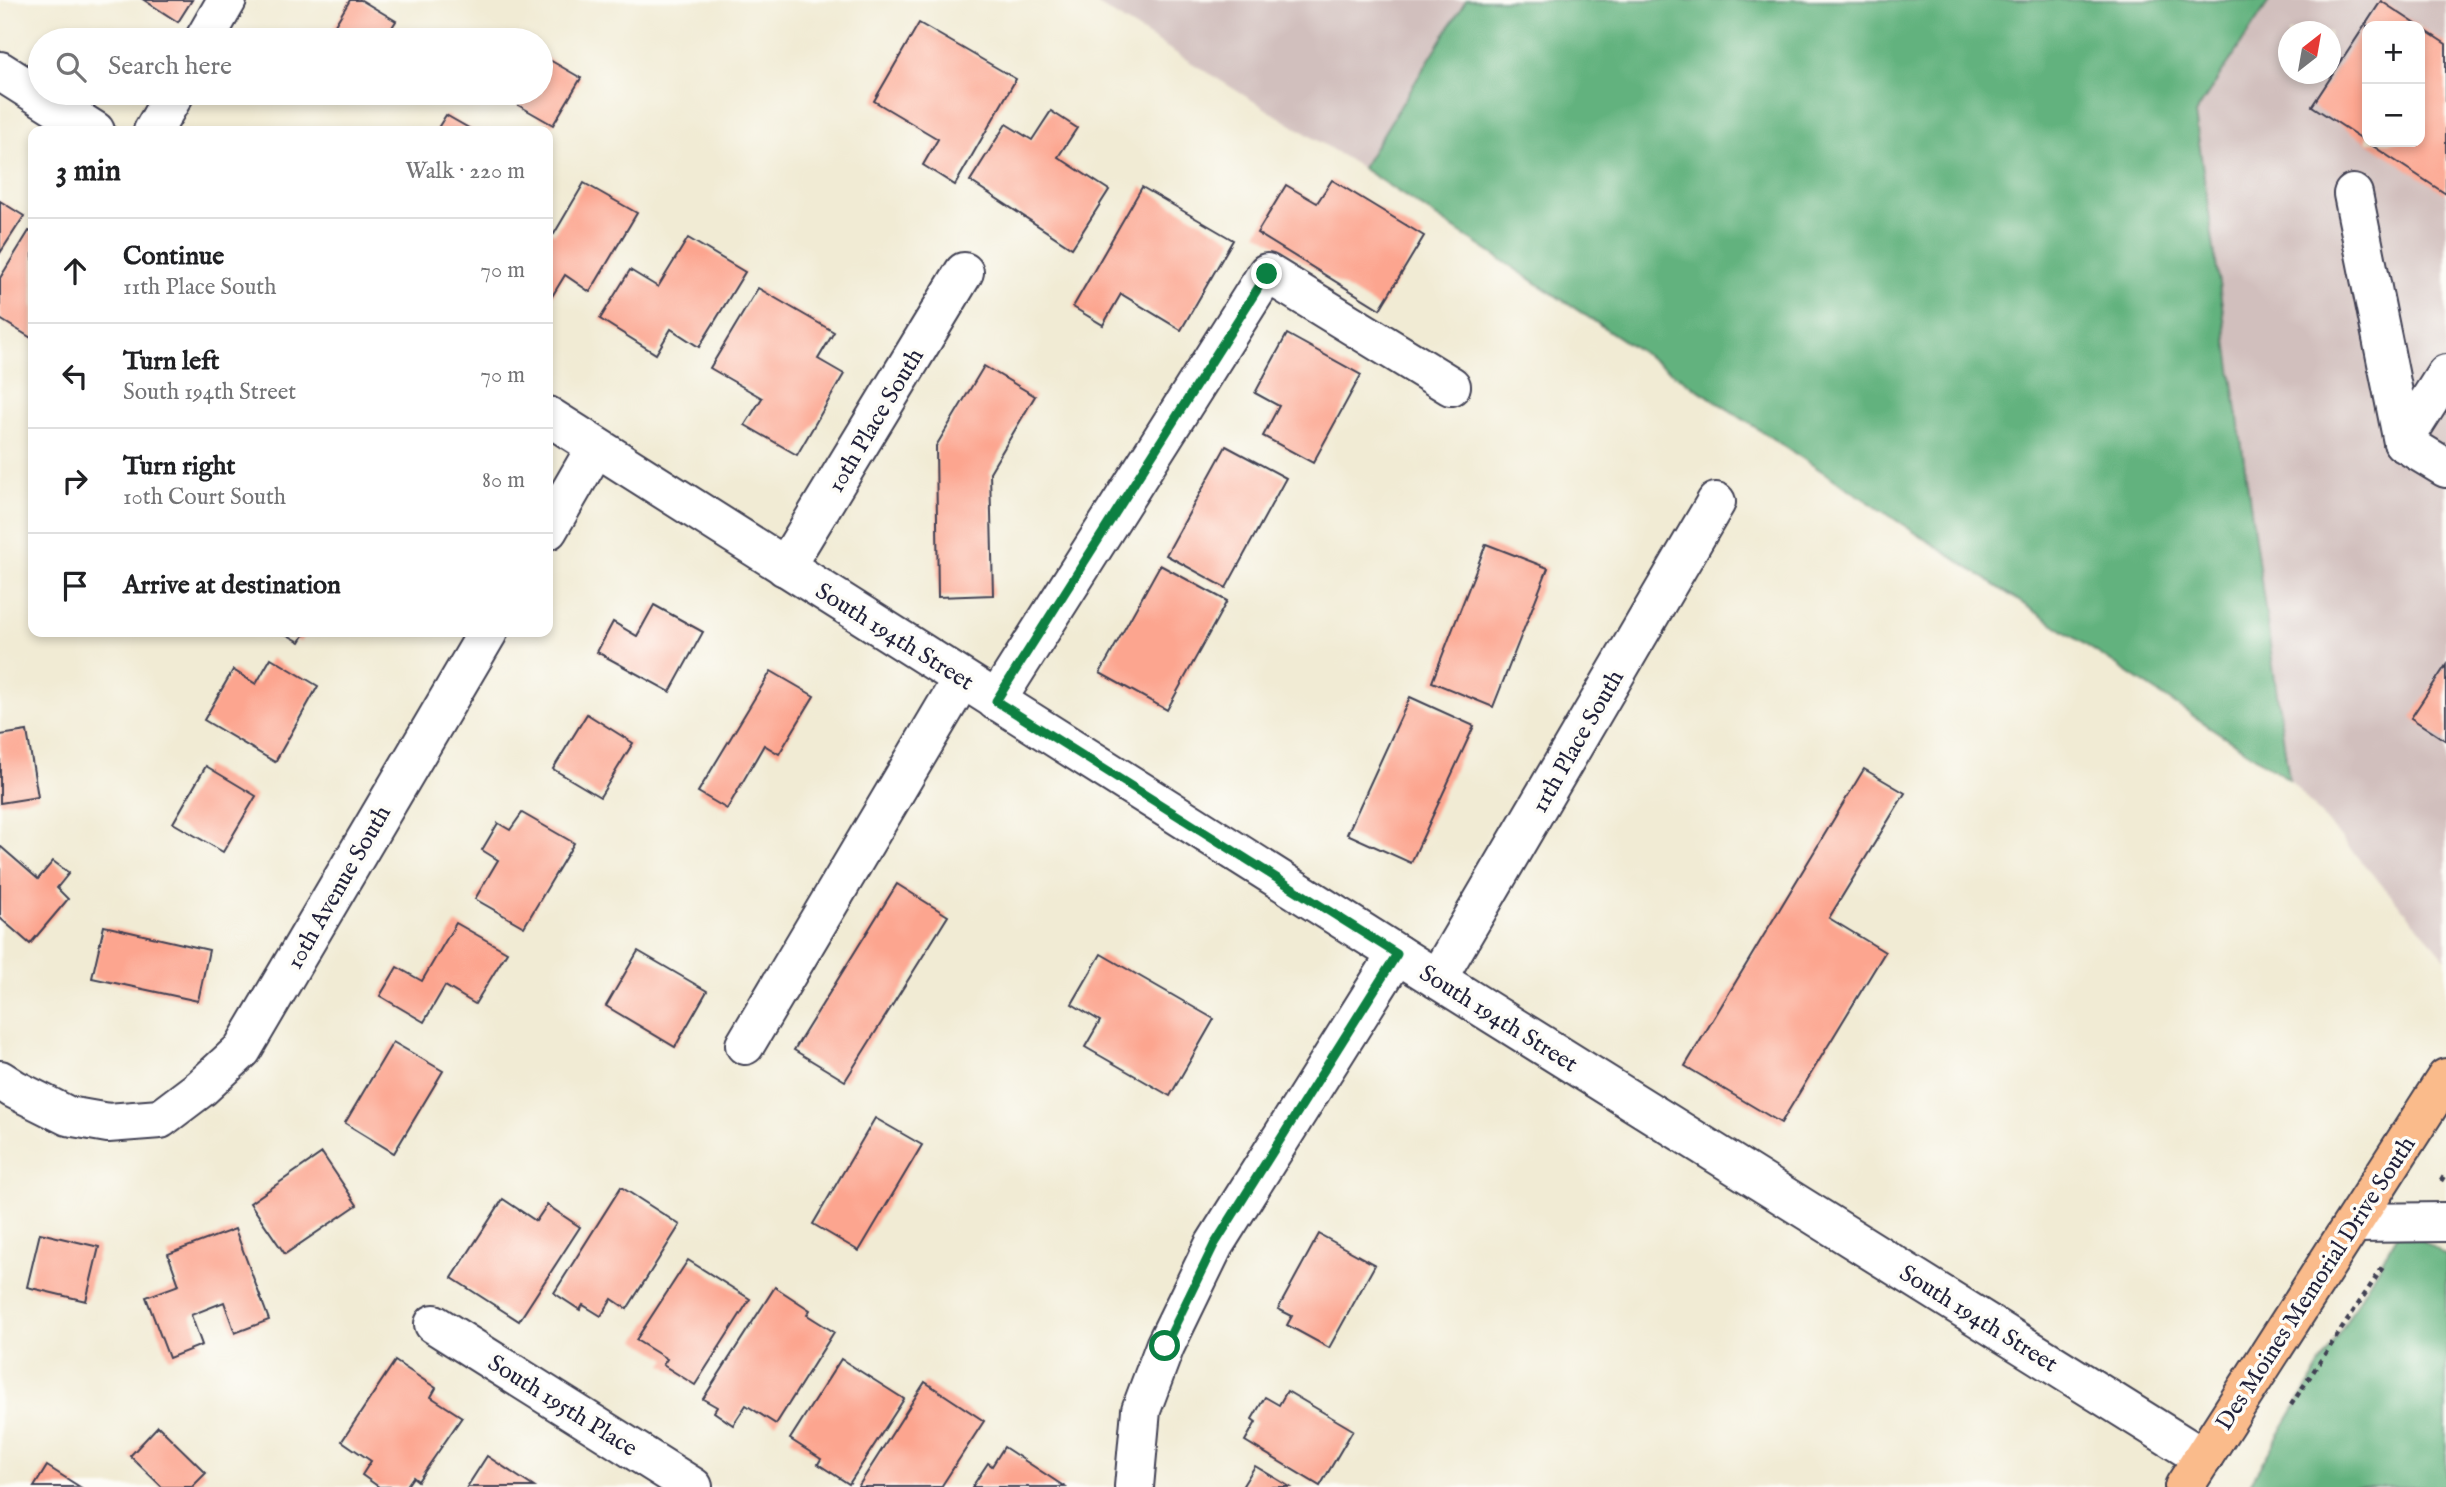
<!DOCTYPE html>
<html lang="en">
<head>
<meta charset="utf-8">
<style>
	body { margin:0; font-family:"IM FELL English",serif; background:#f6f6f6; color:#202124 }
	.controls { position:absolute; right:21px; top:21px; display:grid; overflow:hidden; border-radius:14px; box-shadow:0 4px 10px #0003 }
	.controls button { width:63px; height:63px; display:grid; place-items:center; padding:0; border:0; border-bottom:2px solid #e0e0e0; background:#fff; color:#202124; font:35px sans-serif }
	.compass { position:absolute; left:2278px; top:21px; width:63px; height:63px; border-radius:50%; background:#fff; box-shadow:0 4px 10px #0003; rotate:31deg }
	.stop { position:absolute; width:21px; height:21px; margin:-16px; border:5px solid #0b8043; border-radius:50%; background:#fff }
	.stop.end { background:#0b8043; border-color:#fff; box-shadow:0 2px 7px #0008 }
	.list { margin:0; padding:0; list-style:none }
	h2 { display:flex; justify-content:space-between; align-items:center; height:91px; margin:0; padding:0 28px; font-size:30px }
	h2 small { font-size:23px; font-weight:400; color:#757577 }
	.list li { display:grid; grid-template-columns:46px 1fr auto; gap:21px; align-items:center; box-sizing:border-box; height:105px; padding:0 28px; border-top:2px solid #e0e0e0 }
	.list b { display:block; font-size:26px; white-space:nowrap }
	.list p { margin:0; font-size:23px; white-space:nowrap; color:#757577 }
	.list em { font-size:23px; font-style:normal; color:#757577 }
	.icon { flex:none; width:38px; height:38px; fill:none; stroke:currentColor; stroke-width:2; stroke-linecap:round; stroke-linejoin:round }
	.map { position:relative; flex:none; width:2446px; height:1487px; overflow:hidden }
	.search { position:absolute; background:#fff; box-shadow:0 4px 10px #0003; left:28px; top:28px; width:525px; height:77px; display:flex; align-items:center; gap:18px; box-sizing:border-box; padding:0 24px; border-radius:38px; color:#757577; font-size:26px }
	.panel { position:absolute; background:#fff; box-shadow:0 4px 10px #0003; left:28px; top:126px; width:525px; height:511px; border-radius:14px }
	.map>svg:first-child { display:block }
</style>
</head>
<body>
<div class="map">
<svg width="2446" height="1487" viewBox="0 0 2446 1487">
	<rect width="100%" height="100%" fill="#fdfcf7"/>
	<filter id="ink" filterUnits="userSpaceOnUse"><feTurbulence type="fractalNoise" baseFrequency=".0143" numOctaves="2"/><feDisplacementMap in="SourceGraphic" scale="14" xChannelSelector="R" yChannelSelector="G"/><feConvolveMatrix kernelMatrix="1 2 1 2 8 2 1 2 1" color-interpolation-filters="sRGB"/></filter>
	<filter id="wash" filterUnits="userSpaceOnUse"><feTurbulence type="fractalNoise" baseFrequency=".00686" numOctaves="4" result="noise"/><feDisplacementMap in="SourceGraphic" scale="28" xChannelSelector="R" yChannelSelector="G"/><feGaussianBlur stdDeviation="1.57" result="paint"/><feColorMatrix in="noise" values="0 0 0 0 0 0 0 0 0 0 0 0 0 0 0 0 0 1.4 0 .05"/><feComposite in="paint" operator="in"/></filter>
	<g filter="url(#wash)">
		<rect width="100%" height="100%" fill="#f1ebd4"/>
		<g fill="#d1bfbd" fill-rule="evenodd">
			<polygon points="1090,0 1466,0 1362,168"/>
			<path d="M2270 0H2446V958L2289 779 2195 114ZM2367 26H2420V142H2367ZM2288 32H2330V74H2288Z"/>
		</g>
		<g fill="#62b27e" stroke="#426a5c" stroke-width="2">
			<polygon points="1466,0 2270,0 2195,114 2289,779 1362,168"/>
			<polygon points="2402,1227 2446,1255 2446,1487 2248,1487"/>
		</g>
		<g id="blocks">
			<g fill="#fca58f">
				<polygon points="144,0 192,0 178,22"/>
				<polygon points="350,0 361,0 396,21 384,40 326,40"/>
				<polygon points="2381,1 2419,26 2367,26 2367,142 2420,142 2420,27 2446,44 2446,194 2312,106"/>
				<polygon points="919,23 1016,79 955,185 923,165 938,139 874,101"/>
				<polygon points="541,55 581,78 553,125 511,101 516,93 541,93"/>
				<polygon points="1051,111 1077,128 1058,157 1109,190 1072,248 970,181 1006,124 1032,140"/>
				<polygon points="446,115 474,131 436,131"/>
				<polygon points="1332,180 1424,236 1380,309 1257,233 1286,185 1317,203"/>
				<polygon points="584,183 637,213 590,292 565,275 548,303 548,230 554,234"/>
				<polygon points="1142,187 1233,240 1181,330 1121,294 1103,325 1073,307"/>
				<polygon points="0,201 24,216 0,253"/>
				<polygon points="29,231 33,233 33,339 0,319 0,278"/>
				<polygon points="688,238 745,272 699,347 671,329 656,354 600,319 630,270 658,287"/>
				<polygon points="758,288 834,332 818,359 844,374 797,455 745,425 762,398 710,368"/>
				<polygon points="1287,334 1361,375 1313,463 1263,436 1279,406 1255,393"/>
				<polygon points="984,366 1035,396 990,472 993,595 938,597 936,446"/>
				<polygon points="1226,446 1286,478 1226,588 1166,555"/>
				<polygon points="1486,544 1548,568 1493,707 1432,682"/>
				<polygon points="1160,565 1227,601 1167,710 1100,673"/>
				<polygon points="654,605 703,632 670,692 597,652 613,622 637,636"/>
				<polygon points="282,632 306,632 300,642"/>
				<polygon points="271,658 318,686 275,762 204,720 233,670 256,684"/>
				<polygon points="2446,665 2446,741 2411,718"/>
				<polygon points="771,671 814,696 779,754 764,745 727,809 698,792"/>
				<polygon points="1410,697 1474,726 1411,863 1347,834"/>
				<polygon points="587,714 633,743 600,797 553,769"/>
				<polygon points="27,731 38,797 0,803 0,735"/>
				<polygon points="206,766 256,796 223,852 173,823"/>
				<polygon points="1864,769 1905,793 1829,918 1885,952 1781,1123 1685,1066"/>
				<polygon points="522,813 574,843 524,927 475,899 498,860 482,850 498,823 510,830"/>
				<polygon points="0,846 38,879 53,861 69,873 57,888 68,899 30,944 0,918"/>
				<polygon points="897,884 948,916 845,1081 794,1050"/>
				<polygon points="456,923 507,952 475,1004 445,986 424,1022 380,996 397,967 422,981"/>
				<polygon points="104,926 209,950 198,1001 92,978"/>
				<polygon points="638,951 707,991 675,1047 606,1006"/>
				<polygon points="1101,954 1214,1019 1170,1096 1085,1047 1100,1021 1072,1004"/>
				<polygon points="393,1042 443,1071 394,1153 345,1123"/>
				<polygon points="875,1118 922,1145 859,1251 813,1224"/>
				<polygon points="322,1153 357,1205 285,1254 250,1203"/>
				<polygon points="621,1187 680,1225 627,1309 612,1299 601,1316 583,1305 580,1310 554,1293"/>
				<polygon points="503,1199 536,1221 547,1205 580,1227 519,1321 452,1278"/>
				<polygon points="235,1229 269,1320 235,1333 224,1302 191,1315 202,1345 169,1358 146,1297 179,1285 168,1254"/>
				<polygon points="40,1233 99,1247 86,1301 27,1287"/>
				<polygon points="1319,1234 1375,1265 1329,1348 1287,1325 1292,1316 1278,1309"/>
				<polygon points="688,1260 750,1299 695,1385 663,1365 667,1359 636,1340"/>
				<polygon points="775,1287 810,1310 807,1315 834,1332 776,1424 746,1405 733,1425 714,1412 717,1407 703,1399"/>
				<polygon points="841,1359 904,1399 849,1484 818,1464 821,1459 790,1439"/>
				<polygon points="395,1361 436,1388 431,1397 462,1417 418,1481 413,1477 406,1487 379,1487 362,1475 371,1461 342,1441"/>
				<polygon points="925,1382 984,1421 941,1487 858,1487"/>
				<polygon points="1287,1391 1353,1430 1320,1486 1245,1441 1256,1422 1252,1419 1265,1397 1279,1405"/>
				<polygon points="158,1426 206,1473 192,1487 162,1487 130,1456"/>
				<polygon points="1004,1447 1065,1487 972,1487 988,1463 992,1466"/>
				<polygon points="487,1456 534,1487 467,1487"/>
				<polygon points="47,1466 80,1487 34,1487"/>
				<polygon points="1255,1466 1290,1487 1242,1487"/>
			</g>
		</g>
	</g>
	<g filter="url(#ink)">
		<use href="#blocks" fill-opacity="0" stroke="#414052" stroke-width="2"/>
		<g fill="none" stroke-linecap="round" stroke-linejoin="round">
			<g stroke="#414052" stroke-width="42">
				<g id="minor">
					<polyline points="204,40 227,0"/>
					<polyline points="0,71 95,131"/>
					<polyline points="153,131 175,93"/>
					<polyline points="2353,194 2403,442"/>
					<polyline points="2446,374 2403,442 2446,468"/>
					<polyline points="548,416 1397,954 2203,1458"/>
					<polyline points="548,530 596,447"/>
					<polyline points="785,567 964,272"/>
					<polyline points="996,701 1267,273 1451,386"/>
					<polyline points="1437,979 1716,502"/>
					<polyline points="745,1045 962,679"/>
					<polyline points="0,1080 14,1089 68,1116 108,1123 160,1119 201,1088 242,1050 488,632"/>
					<polyline points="2354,1223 2446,1222"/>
					<polyline points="434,1324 693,1487"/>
					<polyline points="1134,1487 1141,1410 1165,1346 1214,1245 1397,954"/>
				</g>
			</g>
			<g stroke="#414052" stroke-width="42">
				<polyline id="major" points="2184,1487 2446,1078"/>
			</g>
			<g stroke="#414052" stroke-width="4.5" stroke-dasharray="5 5" stroke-linecap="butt">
				<polyline points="2441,1181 2446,1173"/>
				<polyline points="2291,1405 2385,1264"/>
			</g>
			<use href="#minor" stroke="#fff" stroke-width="38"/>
			<use href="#major" stroke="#fabb8b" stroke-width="38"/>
		</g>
	</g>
	<g fill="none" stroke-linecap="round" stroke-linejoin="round" filter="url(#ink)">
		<polyline stroke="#0b8043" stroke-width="9" points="1165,1346 1214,1245 1397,954 996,701 1267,274"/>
	</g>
	<g text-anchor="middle" stroke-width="7" stroke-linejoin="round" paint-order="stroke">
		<g font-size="24" fill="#22223b" stroke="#fdfcf7">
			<text transform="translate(875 420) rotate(-59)" y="8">10th Place South</text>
			<text transform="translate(895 636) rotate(32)" y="8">South 194th Street</text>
			<text transform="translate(1577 741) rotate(-60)" y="8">11th Place South</text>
			<text transform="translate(338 887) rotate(-60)" y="8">10th Avenue South</text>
			<text transform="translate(1499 1018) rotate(32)" y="8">South 194th Street</text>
			<text transform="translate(2315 1283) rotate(-57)" y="8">Des Moines Memorial Drive South</text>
			<text transform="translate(1979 1318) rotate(32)" y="8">South 194th Street</text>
			<text transform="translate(563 1405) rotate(32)" y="8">South 195th Place</text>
		</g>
	</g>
</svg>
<div class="controls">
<button>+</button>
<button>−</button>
</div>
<svg class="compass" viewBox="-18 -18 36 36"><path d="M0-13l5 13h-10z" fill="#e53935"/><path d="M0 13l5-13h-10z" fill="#757577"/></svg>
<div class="stop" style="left:1165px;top:1346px"></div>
<div class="stop end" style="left:1267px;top:274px"></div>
<div class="search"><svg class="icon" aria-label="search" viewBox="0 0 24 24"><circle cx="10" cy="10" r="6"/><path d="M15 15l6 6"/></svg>Search here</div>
<section class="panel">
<h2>3 min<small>Walk · 220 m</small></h2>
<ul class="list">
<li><svg class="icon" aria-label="ahead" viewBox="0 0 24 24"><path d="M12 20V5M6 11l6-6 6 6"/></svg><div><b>Continue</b><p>11th Place South</p></div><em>70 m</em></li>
<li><svg class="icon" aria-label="left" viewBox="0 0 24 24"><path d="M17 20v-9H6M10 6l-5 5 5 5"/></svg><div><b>Turn left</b><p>South 194th Street</p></div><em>70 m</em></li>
<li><svg class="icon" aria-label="right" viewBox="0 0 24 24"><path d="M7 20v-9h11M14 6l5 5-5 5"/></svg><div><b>Turn right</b><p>10th Court South</p></div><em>80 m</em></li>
<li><svg class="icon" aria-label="arrive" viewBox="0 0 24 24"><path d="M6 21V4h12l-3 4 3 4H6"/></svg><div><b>Arrive at destination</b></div></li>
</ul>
</section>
</div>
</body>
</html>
